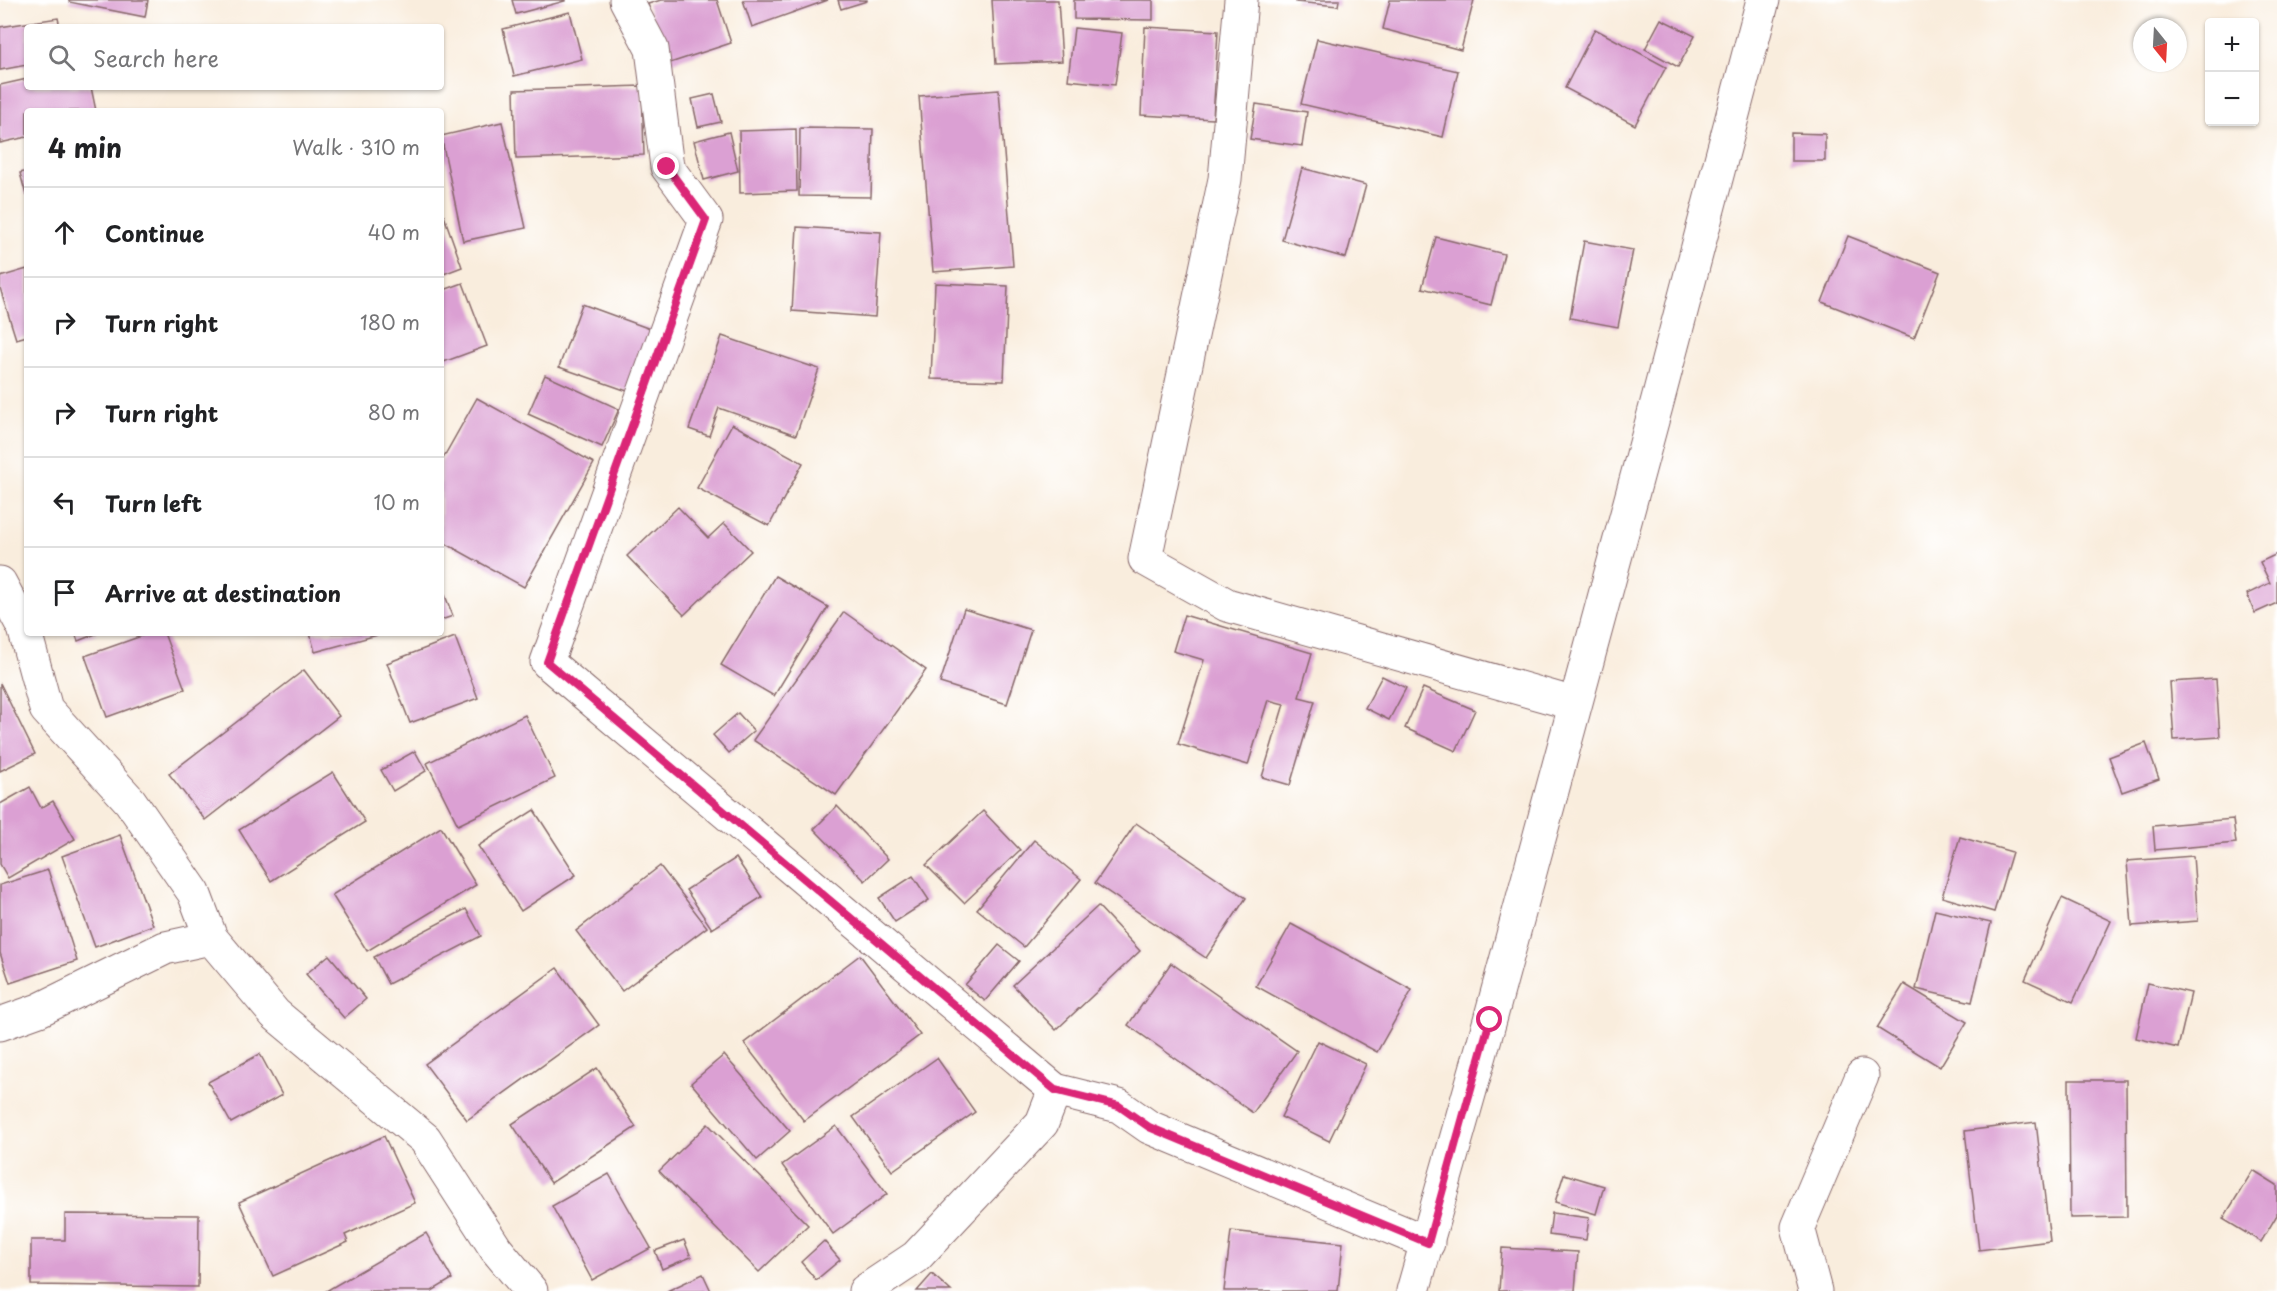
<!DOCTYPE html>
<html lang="en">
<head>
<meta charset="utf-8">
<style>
	body { margin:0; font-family:"Playpen Sans",sans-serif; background:#f2f2f2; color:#202124 }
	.controls { position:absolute; right:18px; top:18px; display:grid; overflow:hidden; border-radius:6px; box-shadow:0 2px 4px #0004 }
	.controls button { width:54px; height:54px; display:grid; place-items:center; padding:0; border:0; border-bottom:2px solid #e0e0e0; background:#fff; color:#202124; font:30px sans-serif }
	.compass { position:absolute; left:2133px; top:18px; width:54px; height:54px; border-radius:50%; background:#fff; box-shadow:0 2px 4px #0004; rotate:162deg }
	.stop { position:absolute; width:18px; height:18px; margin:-14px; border:4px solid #db2777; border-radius:50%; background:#fff }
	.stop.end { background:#db2777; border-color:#fff; box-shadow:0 2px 6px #0008 }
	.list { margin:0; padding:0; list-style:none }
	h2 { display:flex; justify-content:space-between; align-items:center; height:78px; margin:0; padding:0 24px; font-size:26px }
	h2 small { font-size:20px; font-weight:400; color:#757577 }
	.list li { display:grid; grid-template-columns:39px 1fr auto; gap:18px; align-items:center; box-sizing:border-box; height:90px; padding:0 24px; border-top:2px solid #e0e0e0 }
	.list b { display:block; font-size:22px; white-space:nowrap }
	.list em { font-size:20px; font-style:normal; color:#757577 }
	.icon { flex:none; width:33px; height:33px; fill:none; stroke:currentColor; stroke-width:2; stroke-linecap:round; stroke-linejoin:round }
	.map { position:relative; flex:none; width:2277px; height:1291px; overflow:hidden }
	.search { position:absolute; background:#fff; box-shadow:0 2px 4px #0004; left:24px; top:24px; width:420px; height:66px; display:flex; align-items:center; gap:15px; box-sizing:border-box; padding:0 21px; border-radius:6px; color:#757577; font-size:22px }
	.panel { position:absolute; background:#fff; box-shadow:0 2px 4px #0004; left:24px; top:108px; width:420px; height:528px; border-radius:6px }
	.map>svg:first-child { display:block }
</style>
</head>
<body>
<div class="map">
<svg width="2277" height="1291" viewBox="0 0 2277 1291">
	<rect width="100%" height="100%" fill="#fff"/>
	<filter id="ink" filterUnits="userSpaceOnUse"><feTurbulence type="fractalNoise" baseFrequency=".0167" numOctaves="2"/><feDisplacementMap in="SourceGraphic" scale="12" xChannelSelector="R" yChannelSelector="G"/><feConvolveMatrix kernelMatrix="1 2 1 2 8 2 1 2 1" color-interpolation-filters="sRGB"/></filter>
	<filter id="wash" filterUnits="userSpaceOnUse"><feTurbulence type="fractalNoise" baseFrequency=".008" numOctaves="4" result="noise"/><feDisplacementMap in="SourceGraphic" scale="24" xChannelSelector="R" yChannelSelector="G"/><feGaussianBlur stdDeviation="1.35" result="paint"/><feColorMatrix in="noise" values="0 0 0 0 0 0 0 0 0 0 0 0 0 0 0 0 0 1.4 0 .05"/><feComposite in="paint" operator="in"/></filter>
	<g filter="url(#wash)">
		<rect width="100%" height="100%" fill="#f9eddd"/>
		<g id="blocks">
			<g fill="#dba0d3">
				<polygon points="69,0 148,0 145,17 69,2"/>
				<polygon points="512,0 565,0 565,1 516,14"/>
				<polygon points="661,0 717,0 731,43 667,64 648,4"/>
				<polygon points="743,0 828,0 752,27"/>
				<polygon points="838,0 867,0 867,1 841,9"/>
				<polygon points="992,0 1058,0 1062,61 996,64"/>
				<polygon points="1074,0 1153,0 1153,20 1074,19"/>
				<polygon points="1296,0 1339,0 1338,6 1296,2"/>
				<polygon points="1390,0 1474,0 1461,50 1383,29"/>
				<polygon points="570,12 582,59 514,76 503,29"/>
				<polygon points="58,18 60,27 27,27 27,65 0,70 0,27"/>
				<polygon points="1661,19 1695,36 1678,67 1645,49"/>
				<polygon points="1145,27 1218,31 1213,119 1141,115"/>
				<polygon points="1074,28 1122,33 1115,85 1068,80"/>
				<polygon points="1595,29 1666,67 1635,125 1565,88"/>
				<polygon points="1317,39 1458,71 1443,137 1301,104"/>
				<polygon points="27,79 27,87 91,87 96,111 27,111 27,137 0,143 0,85"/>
				<polygon points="642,86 644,155 516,159 514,90"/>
				<polygon points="999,90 1013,266 933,272 919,96"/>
				<polygon points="714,94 721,122 698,127 692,99"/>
				<polygon points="1256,104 1307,112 1302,146 1250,139"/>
				<polygon points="502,122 526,228 463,241 441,136"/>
				<polygon points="800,128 873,129 871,197 799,196"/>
				<polygon points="796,129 797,191 740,193 739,131"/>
				<polygon points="729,132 738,171 704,180 694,141"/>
				<polygon points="1791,133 1825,134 1825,161 1791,161"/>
				<polygon points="1302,168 1366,185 1346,258 1282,240"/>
				<polygon points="27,171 27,195 26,195 20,173"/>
				<polygon points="444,216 462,267 441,275 441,217"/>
				<polygon points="797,227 881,232 875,317 792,311"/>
				<polygon points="1848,236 1940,272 1914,338 1822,302"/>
				<polygon points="1436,237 1504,254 1491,305 1422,288"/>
				<polygon points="1584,241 1633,250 1618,327 1570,318"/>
				<polygon points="27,269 27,336 16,339 0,288 0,277"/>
				<polygon points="463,283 487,346 441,363 441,291"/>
				<polygon points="935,283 1008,286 1004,381 931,379"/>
				<polygon points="582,304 653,330 630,392 559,367"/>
				<polygon points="722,336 819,369 796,435 719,408 709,436 689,429"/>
				<polygon points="545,375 619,409 602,447 528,414"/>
				<polygon points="477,398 594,463 524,587 441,541 441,462"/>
				<polygon points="732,424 803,463 769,526 697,488"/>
				<polygon points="678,507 708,538 724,523 751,551 684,615 627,556"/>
				<polygon points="2277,554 2277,603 2255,613 2247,594 2270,583 2260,562"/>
				<polygon points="775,576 828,607 774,696 721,665"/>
				<polygon points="441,585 453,616 441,620"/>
				<polygon points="964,609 1031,630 1007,704 940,683"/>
				<polygon points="844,612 926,670 836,795 753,740"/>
				<polygon points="1184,615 1312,653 1299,697 1315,701 1290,785 1262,777 1284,704 1268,700 1248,765 1178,744 1204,660 1173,651"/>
				<polygon points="75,633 98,633 78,641"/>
				<polygon points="150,633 164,633 185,689 107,717 85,656"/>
				<polygon points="310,633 381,633 381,634 315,652"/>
				<polygon points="455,637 478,698 410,723 387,663"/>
				<polygon points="304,670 339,716 205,820 169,774"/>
				<polygon points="1382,676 1406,688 1389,720 1365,708"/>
				<polygon points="2216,679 2220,737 2174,740 2170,682"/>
				<polygon points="0,683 35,754 0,771"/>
				<polygon points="1423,688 1475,710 1456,751 1405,728"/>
				<polygon points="738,713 754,731 729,753 713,735"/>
				<polygon points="525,715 555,778 458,825 427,763"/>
				<polygon points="2146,743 2159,779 2122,792 2109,757"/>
				<polygon points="415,751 426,771 393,791 381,770"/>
				<polygon points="333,772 365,822 271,881 239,830"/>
				<polygon points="30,787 41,808 53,801 75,839 8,878 0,864 0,804"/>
				<polygon points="837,806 888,859 865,881 814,829"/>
				<polygon points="534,810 576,875 521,911 478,846"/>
				<polygon points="983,811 1020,850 964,903 926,865"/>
				<polygon points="2233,819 2236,843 2155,850 2153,826"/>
				<polygon points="1136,823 1246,898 1206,958 1095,883"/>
				<polygon points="441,827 476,885 367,951 332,895"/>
				<polygon points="120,835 153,925 95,947 62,856"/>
				<polygon points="1960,837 2012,852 1994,912 1942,897"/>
				<polygon points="1034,840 1081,879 1024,947 977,909"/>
				<polygon points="2193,856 2198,921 2132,926 2127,861"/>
				<polygon points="736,858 762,897 712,929 686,890"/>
				<polygon points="660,866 707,927 622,991 576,931"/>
				<polygon points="48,870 77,961 10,983 0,953 0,885"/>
				<polygon points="913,876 929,900 895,922 879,898"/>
				<polygon points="2062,898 2111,921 2073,1002 2025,980"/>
				<polygon points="1098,906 1140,951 1056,1030 1013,985"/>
				<polygon points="466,909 481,936 388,984 374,957"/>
				<polygon points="1935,910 1991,923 1972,1002 1916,989"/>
				<polygon points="1291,924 1412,990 1377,1052 1256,986"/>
				<polygon points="999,945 1019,961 985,1001 965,985"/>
				<polygon points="329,955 366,999 344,1018 306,974"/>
				<polygon points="860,955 920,1035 804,1121 744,1043"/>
				<polygon points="1171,963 1297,1051 1253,1113 1128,1025"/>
				<polygon points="557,968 599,1025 467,1120 425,1064"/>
				<polygon points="2148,983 2191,993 2178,1048 2136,1038"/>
				<polygon points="1904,984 1967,1022 1940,1067 1877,1028"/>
				<polygon points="1318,1041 1366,1064 1329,1141 1281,1117"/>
				<polygon points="260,1054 282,1095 231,1123 208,1082"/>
				<polygon points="724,1055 790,1131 757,1160 691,1083"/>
				<polygon points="937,1058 975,1112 892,1171 853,1117"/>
				<polygon points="597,1068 636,1127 551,1183 512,1124"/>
				<polygon points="2069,1080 2126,1080 2127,1217 2070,1218"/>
				<polygon points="2036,1122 2050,1241 1979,1250 1965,1131"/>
				<polygon points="708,1124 808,1225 759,1272 659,1171"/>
				<polygon points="836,1126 887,1194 833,1234 782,1165"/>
				<polygon points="384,1136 415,1203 345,1235 348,1242 273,1276 239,1202"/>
				<polygon points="2253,1170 2277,1185 2277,1215 2261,1242 2223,1219"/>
				<polygon points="609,1174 651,1248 592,1280 552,1206"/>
				<polygon points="1564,1174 1604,1186 1596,1214 1555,1202"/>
				<polygon points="1552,1213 1589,1218 1586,1240 1549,1235"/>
				<polygon points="65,1214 199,1215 198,1287 31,1285 31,1240 65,1240"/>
				<polygon points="1231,1231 1343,1243 1338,1291 1224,1291"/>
				<polygon points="426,1233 452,1279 432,1291 326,1291"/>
				<polygon points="684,1240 691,1257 662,1269 655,1251"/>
				<polygon points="824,1241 840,1260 816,1280 801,1262"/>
				<polygon points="1502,1248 1578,1252 1575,1291 1499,1291"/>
				<polygon points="703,1274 711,1291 667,1291"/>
				<polygon points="932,1274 951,1291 917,1291"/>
			</g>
		</g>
	</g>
	<g filter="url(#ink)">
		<use href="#blocks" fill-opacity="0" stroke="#876769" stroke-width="1.5"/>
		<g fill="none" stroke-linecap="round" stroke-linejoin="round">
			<g stroke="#876769" stroke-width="35">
				<g id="minor">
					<polyline points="626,0 652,49 667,167 706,220 547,662 1055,1090"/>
					<polyline points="1241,0 1225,179 1145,559 1227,605 1575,704"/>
					<polyline points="0,583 24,628 46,709 130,801 194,893 211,938 275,1014 425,1139 496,1249 531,1291"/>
					<polyline points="0,1024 39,1010 165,948 211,938"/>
					<polyline points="865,1291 916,1257 1042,1123 1055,1090 1119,1106 1149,1127 1428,1243"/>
					<polyline points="1815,1291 1798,1227 1862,1076"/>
				</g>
			</g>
			<g stroke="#876769" stroke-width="35">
				<polyline id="major" points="1413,1291 1490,1020 1658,399 1763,0"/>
			</g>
			<use href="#minor" stroke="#fff" stroke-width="33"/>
			<use href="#major" stroke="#fff" stroke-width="33"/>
		</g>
	</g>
	<g fill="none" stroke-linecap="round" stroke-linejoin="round" filter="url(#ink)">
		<polyline stroke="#db2777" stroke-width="8" points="667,167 706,220 547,662 1055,1090 1119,1106 1149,1127 1428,1243 1490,1020"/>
	</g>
</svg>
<div class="controls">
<button>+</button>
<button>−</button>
</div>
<svg class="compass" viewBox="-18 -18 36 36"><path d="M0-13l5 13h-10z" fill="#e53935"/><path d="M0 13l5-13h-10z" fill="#757577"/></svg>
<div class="stop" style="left:1490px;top:1020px"></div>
<div class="stop end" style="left:667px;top:167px"></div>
<div class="search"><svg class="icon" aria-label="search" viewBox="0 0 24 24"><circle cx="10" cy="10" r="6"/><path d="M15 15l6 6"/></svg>Search here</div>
<section class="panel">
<h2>4 min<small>Walk · 310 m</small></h2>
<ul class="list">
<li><svg class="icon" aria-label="ahead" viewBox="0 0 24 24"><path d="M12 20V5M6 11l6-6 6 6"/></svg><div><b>Continue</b></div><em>40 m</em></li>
<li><svg class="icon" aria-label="right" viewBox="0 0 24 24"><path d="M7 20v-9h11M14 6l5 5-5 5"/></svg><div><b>Turn right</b></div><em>180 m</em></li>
<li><svg class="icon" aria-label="right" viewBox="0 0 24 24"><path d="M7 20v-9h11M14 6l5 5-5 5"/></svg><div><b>Turn right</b></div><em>80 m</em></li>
<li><svg class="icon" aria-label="left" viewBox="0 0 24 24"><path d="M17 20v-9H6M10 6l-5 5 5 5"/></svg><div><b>Turn left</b></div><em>10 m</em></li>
<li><svg class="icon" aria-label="arrive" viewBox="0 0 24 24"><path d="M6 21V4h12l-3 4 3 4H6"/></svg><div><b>Arrive at destination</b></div></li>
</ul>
</section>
</div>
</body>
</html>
